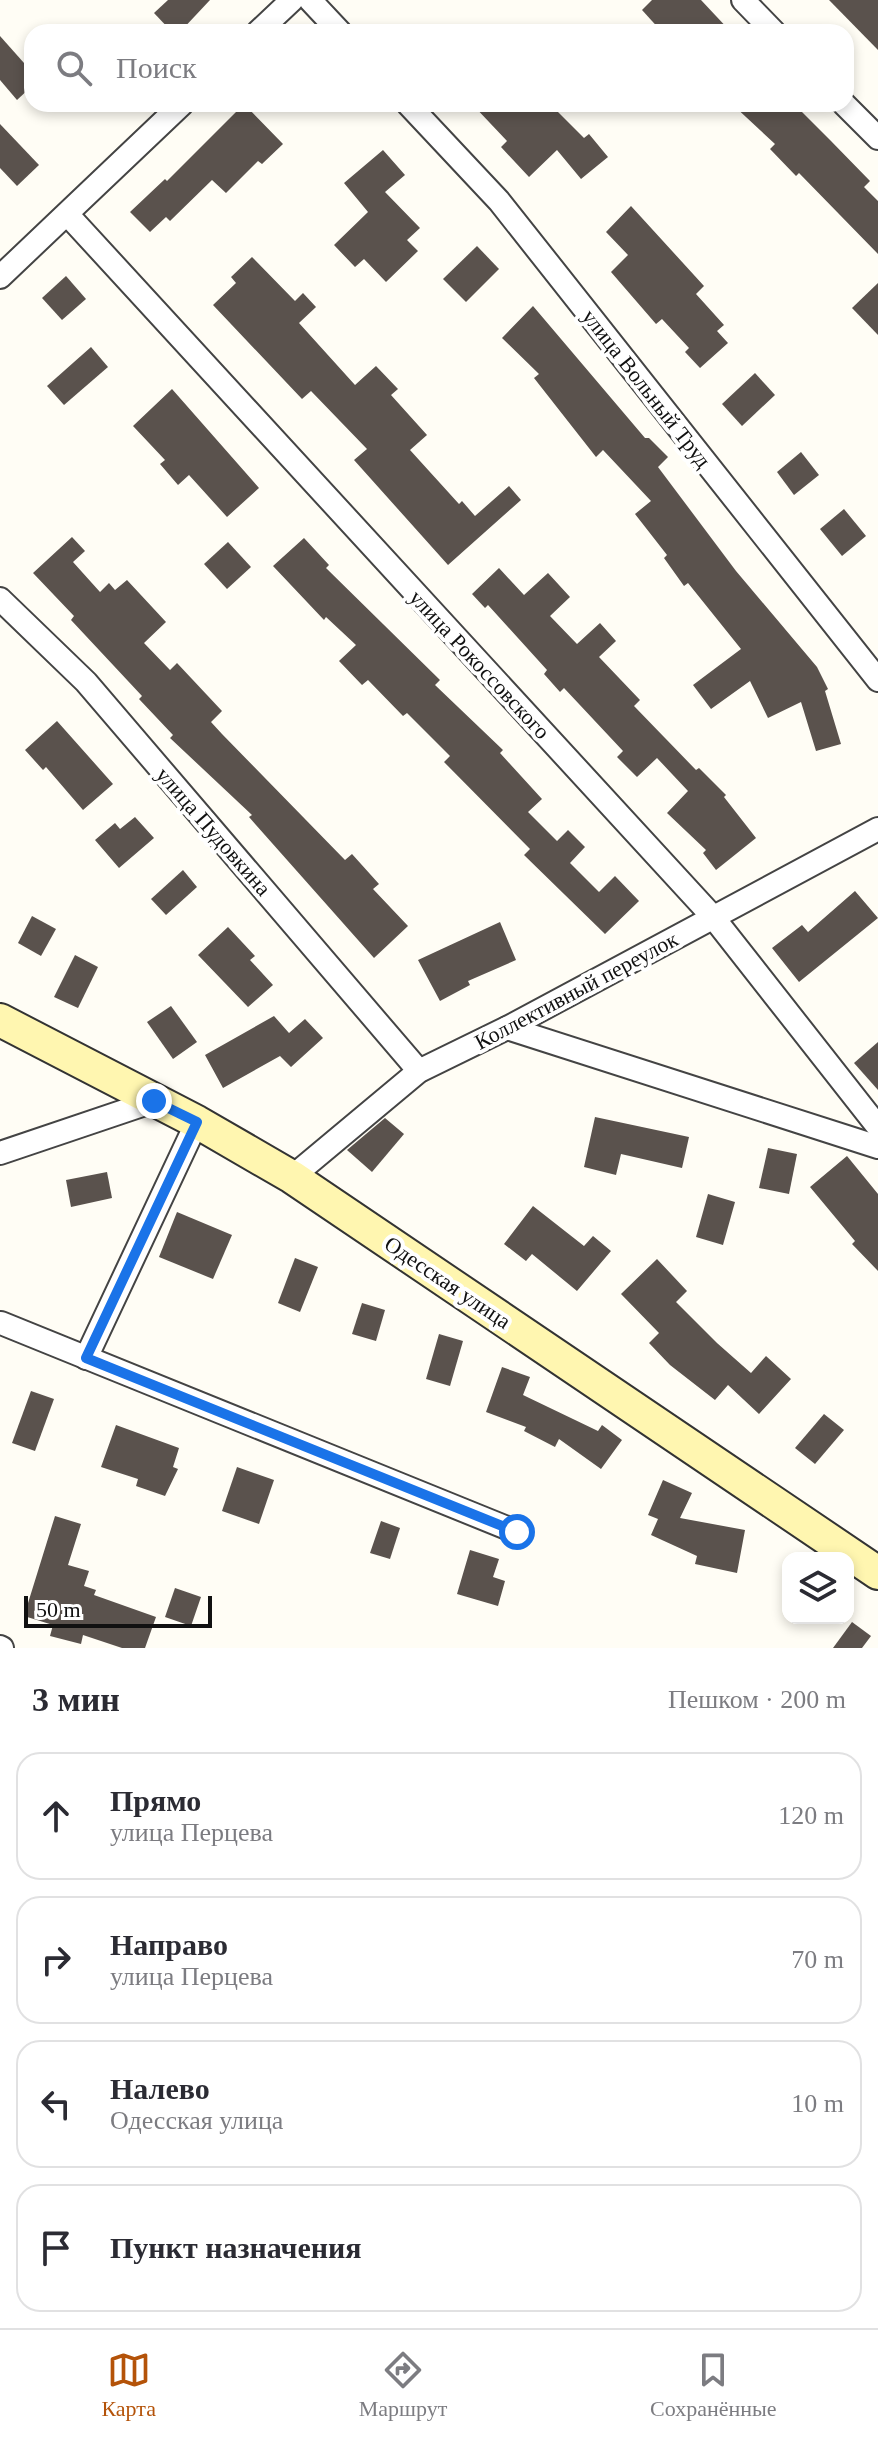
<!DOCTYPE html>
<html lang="ru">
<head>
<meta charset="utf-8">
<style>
	body { margin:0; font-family:"Times New Roman",serif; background:#f7f7f7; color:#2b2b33 }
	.controls { position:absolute; right:24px; bottom:24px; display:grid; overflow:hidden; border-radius:16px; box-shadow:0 4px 12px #0003 }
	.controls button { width:72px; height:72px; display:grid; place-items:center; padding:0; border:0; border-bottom:2px solid #e1e1e2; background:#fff; color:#2b2b33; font:40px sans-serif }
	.scale { position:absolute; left:24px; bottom:20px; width:188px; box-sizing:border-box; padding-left:8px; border:4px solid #111; border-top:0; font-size:22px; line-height:28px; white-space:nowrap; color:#111; -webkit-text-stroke:6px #fff; paint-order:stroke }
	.stop { position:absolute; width:24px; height:24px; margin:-18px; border:6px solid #1a73e8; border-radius:50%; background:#fff }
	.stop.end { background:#1a73e8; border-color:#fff; box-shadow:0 2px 8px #0008 }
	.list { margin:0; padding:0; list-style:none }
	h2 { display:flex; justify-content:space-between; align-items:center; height:104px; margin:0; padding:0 32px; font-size:34px }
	h2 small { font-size:26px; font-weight:400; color:#7c7c81 }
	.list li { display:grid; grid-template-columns:52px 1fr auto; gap:24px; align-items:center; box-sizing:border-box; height:128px; margin:0 16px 16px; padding:0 16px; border:2px solid #e1e1e2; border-radius:24px }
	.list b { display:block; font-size:30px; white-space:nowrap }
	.list p { margin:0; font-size:26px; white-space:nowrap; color:#7c7c81 }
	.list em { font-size:26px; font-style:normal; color:#7c7c81 }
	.icon { flex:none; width:44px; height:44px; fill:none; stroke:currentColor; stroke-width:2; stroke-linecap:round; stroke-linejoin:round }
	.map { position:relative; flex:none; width:878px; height:1648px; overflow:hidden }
	.search { position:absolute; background:#fff; box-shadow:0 4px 12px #0003; left:24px; right:24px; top:24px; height:88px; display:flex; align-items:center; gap:20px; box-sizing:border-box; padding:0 28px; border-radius:24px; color:#7c7c81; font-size:30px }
	.sheet { height:680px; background:#fff }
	nav { display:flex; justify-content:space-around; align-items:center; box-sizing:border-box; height:112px; border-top:2px solid #e1e1e2; background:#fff; font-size:22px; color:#7c7c81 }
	nav a { display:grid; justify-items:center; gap:4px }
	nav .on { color:#b45309 }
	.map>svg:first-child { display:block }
</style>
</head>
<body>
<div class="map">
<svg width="878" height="1648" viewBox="0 0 878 1648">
	<rect width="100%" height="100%" fill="#fffdf5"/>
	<g fill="#5a524d">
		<polygon points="168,0 210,0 180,32 172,32 154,13"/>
		<polygon points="652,0 701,0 731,32 662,32 642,10"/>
		<polygon points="829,0 878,0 878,50"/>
		<polygon points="0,36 32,72 32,86 17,100 0,80"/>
		<polygon points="244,104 283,144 262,164 258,161 226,193 212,180 170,221 166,217 150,232 130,212 165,179 167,181"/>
		<polygon points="472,104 550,104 584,138 589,134 608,157 581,179 557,150 529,177 501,147 507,141"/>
		<polygon points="732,104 794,104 831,141 870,181 864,187 878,201 878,254 799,173 796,176 770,149 775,144"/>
		<polygon points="0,124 39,165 17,186 0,168"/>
		<polygon points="383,150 405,175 385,192 420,228 407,240 418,251 386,282 364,259 355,267 334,245 368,212 344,183"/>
		<polygon points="631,206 704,286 696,294 724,325 717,331 728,343 700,368 685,352 689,348 662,319 656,324 611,272 628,255 606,232"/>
		<polygon points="477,246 499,269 466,302 443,279"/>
		<polygon points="252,257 295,301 303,293 316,307 299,323 355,385 376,366 398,389 391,395 427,435 410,450 459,504 462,501 475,516 509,486 521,500 448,565 354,460 367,449 311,391 302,399 213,305 236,283 231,277"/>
		<polygon points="66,276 86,299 62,320 42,298"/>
		<polygon points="878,283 878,335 852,308"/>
		<polygon points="533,306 645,438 649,438 668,457 658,467 736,571 817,667 828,689 825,691 841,744 816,751 801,702 768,718 750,681 711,709 693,685 741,649 688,583 684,586 664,558 667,555 635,514 651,501 603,450 596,457 534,378 539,374 502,338"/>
		<polygon points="91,347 108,367 64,405 47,386"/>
		<polygon points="755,373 775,395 742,426 722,404"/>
		<polygon points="172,389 259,488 227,517 189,475 178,485 160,464 165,460 133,426"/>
		<polygon points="801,452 819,475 794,495 777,472"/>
		<polygon points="844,509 866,536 842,556 820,529"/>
		<polygon points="72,537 85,551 73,562 100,592 109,583 115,590 127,580 166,622 144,643 170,670 177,663 222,711 211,722 222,734 345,860 352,854 379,884 373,889 408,926 374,958 249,817 252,815 170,738 173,735 139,699 142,696 71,620 74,616 33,573"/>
		<polygon points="304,538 329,565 326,568 440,680 435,685 503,750 500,753 542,799 528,812 557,841 568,830 585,847 570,863 599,892 615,876 639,901 605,934 524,855 530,849 444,762 450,756 407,713 403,716 368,680 362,685 339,661 356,645 326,617 324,620 273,566"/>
		<polygon points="228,542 251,567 227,589 204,564"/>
		<polygon points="499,568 524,595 548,573 570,597 550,616 577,644 600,623 616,641 599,657 640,700 634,706 696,770 699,768 726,795 724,797 756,838 716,870 703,853 706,850 667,813 688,791 657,758 637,777 617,757 623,751 564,688 560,692 544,674 547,670 488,605 485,608 472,594"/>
		<polygon points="57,721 113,784 83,810 46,767 43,770 25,750"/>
		<polygon points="135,817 154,838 119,868 95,840 115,823 120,829"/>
		<polygon points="183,870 197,887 166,915 151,899"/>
		<polygon points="855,891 878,918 799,982 772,948 802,925 808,932"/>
		<polygon points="32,916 56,929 41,956 18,943"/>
		<polygon points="500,922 516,960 468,981 470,985 440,1001 418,960"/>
		<polygon points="228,927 255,956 250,960 273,985 248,1007 198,955"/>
		<polygon points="75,955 98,967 78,1008 54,997"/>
		<polygon points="171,1006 197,1042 173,1059 147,1022"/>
		<polygon points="274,1016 289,1033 305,1019 323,1038 291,1067 280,1056 223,1088 205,1055"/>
		<polygon points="878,1042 878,1090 854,1063"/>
		<polygon points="595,1117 689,1137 682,1168 621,1154 616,1175 584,1167"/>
		<polygon points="385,1118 404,1134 372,1172 347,1150"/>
		<polygon points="768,1148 797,1154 789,1194 759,1188"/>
		<polygon points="847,1156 878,1194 878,1271 852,1244 855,1241 810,1187"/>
		<polygon points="107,1172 112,1198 71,1207 66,1180"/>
		<polygon points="708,1194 735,1202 723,1245 696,1237"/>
		<polygon points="533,1206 584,1246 593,1236 611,1251 577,1291 532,1254 526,1261 504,1244"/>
		<polygon points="177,1212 232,1235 213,1279 159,1257"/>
		<polygon points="295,1258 318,1267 300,1312 278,1303"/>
		<polygon points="657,1259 687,1291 676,1302 717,1343 751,1373 766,1356 791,1379 759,1414 728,1385 715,1400 670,1365 649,1343 659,1333 621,1294"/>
		<polygon points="362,1303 385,1310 376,1341 352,1334"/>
		<polygon points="439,1334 463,1341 450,1386 426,1379"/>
		<polygon points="502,1367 530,1377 523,1395 598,1431 602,1425 622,1440 601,1469 559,1439 555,1447 524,1431 526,1427 486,1412"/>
		<polygon points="31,1391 54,1399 35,1451 12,1443"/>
		<polygon points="824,1414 844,1430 815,1464 795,1448"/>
		<polygon points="116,1425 179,1448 173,1467 178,1469 165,1496 136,1486 138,1479 101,1467"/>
		<polygon points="237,1467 274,1480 259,1524 222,1511"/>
		<polygon points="663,1480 692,1493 680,1518 745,1530 737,1573 695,1564 697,1556 651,1535 658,1519 648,1515"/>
		<polygon points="55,1516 81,1524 68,1565 89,1571 84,1586 96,1590 94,1595 156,1617 145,1648 122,1648 83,1635 81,1644 50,1636 53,1625 24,1616"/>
		<polygon points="381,1521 400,1528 390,1559 370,1553"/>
		<polygon points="470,1550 499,1559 493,1577 505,1581 498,1606 457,1594"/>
		<polygon points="175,1588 201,1597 191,1626 165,1617"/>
		<polygon points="852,1622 871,1636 862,1648 833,1648"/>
	</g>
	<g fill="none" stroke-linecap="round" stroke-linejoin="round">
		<g stroke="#444" stroke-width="26">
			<g id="minor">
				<polyline points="310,0 340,32"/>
				<polyline points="743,0 774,32"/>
				<polyline points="258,32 292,0"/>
				<polyline points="408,104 499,201 878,680"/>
				<polyline points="844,104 878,138"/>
				<polyline points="67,214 713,917 878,1127"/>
				<polyline points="0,277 182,104"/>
				<polyline points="0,599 86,682 419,1071"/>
				<polyline points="507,1028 878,1147"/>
				<polyline points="0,1153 154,1101"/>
				<polyline points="292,1177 419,1071 507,1028 878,829"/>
				<polyline points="1,1323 517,1532"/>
				<polyline points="86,1358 197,1122"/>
				<polyline points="0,1647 2,1648"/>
			</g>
		</g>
		<g stroke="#333" stroke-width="36">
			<polyline id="secondary" points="0,1020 197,1122 292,1177 878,1573"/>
		</g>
		<use href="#minor" stroke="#fff" stroke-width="22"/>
		<use href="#secondary" stroke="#fff6b0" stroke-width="32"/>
	</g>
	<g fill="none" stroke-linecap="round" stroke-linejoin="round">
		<polyline stroke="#1a73e8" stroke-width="10" points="154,1101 197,1122 86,1358 517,1532"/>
	</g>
	<g text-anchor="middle" stroke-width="8" stroke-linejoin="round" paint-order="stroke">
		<g font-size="22" fill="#111" stroke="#fff">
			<text transform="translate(647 388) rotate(52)" y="8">улица Вольный Труд</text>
			<text transform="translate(480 664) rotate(47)" y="8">улица Рокоссовского</text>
			<text transform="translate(214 831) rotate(49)" y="8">улица Пудовкина</text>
			<text transform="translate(576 990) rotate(-28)" y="8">Коллективный переулок</text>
			<text transform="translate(448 1282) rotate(34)" y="8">Одесская улица</text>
		</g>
	</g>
</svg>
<div class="controls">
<button><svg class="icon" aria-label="layers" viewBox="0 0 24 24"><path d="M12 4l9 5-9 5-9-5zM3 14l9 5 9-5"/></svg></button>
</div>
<div class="scale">50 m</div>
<div class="stop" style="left:517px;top:1532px"></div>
<div class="stop end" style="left:154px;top:1101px"></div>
<div class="search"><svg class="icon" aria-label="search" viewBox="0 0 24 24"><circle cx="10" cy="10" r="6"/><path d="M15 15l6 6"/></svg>Поиск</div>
</div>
<section class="sheet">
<h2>3 мин<small>Пешком · 200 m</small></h2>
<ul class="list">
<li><svg class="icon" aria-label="ahead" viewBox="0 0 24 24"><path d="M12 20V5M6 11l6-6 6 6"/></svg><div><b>Прямо</b><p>улица Перцева</p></div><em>120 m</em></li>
<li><svg class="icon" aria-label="right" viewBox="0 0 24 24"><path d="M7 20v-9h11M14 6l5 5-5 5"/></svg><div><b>Направо</b><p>улица Перцева</p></div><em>70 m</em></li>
<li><svg class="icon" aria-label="left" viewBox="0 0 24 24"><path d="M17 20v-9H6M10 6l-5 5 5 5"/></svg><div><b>Налево</b><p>Одесская улица</p></div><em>10 m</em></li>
<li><svg class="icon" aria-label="arrive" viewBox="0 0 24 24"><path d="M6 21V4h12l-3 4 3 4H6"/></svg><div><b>Пункт назначения</b></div></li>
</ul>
</section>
<nav>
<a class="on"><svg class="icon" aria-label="map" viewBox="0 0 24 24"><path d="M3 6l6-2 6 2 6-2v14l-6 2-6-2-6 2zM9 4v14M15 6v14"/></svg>Карта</a>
<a><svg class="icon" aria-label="directions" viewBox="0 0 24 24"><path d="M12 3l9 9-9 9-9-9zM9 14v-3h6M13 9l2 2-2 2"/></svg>Маршрут</a>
<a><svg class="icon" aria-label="saved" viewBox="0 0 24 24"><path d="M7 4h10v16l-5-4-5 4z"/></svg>Сохранённые</a>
</nav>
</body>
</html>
